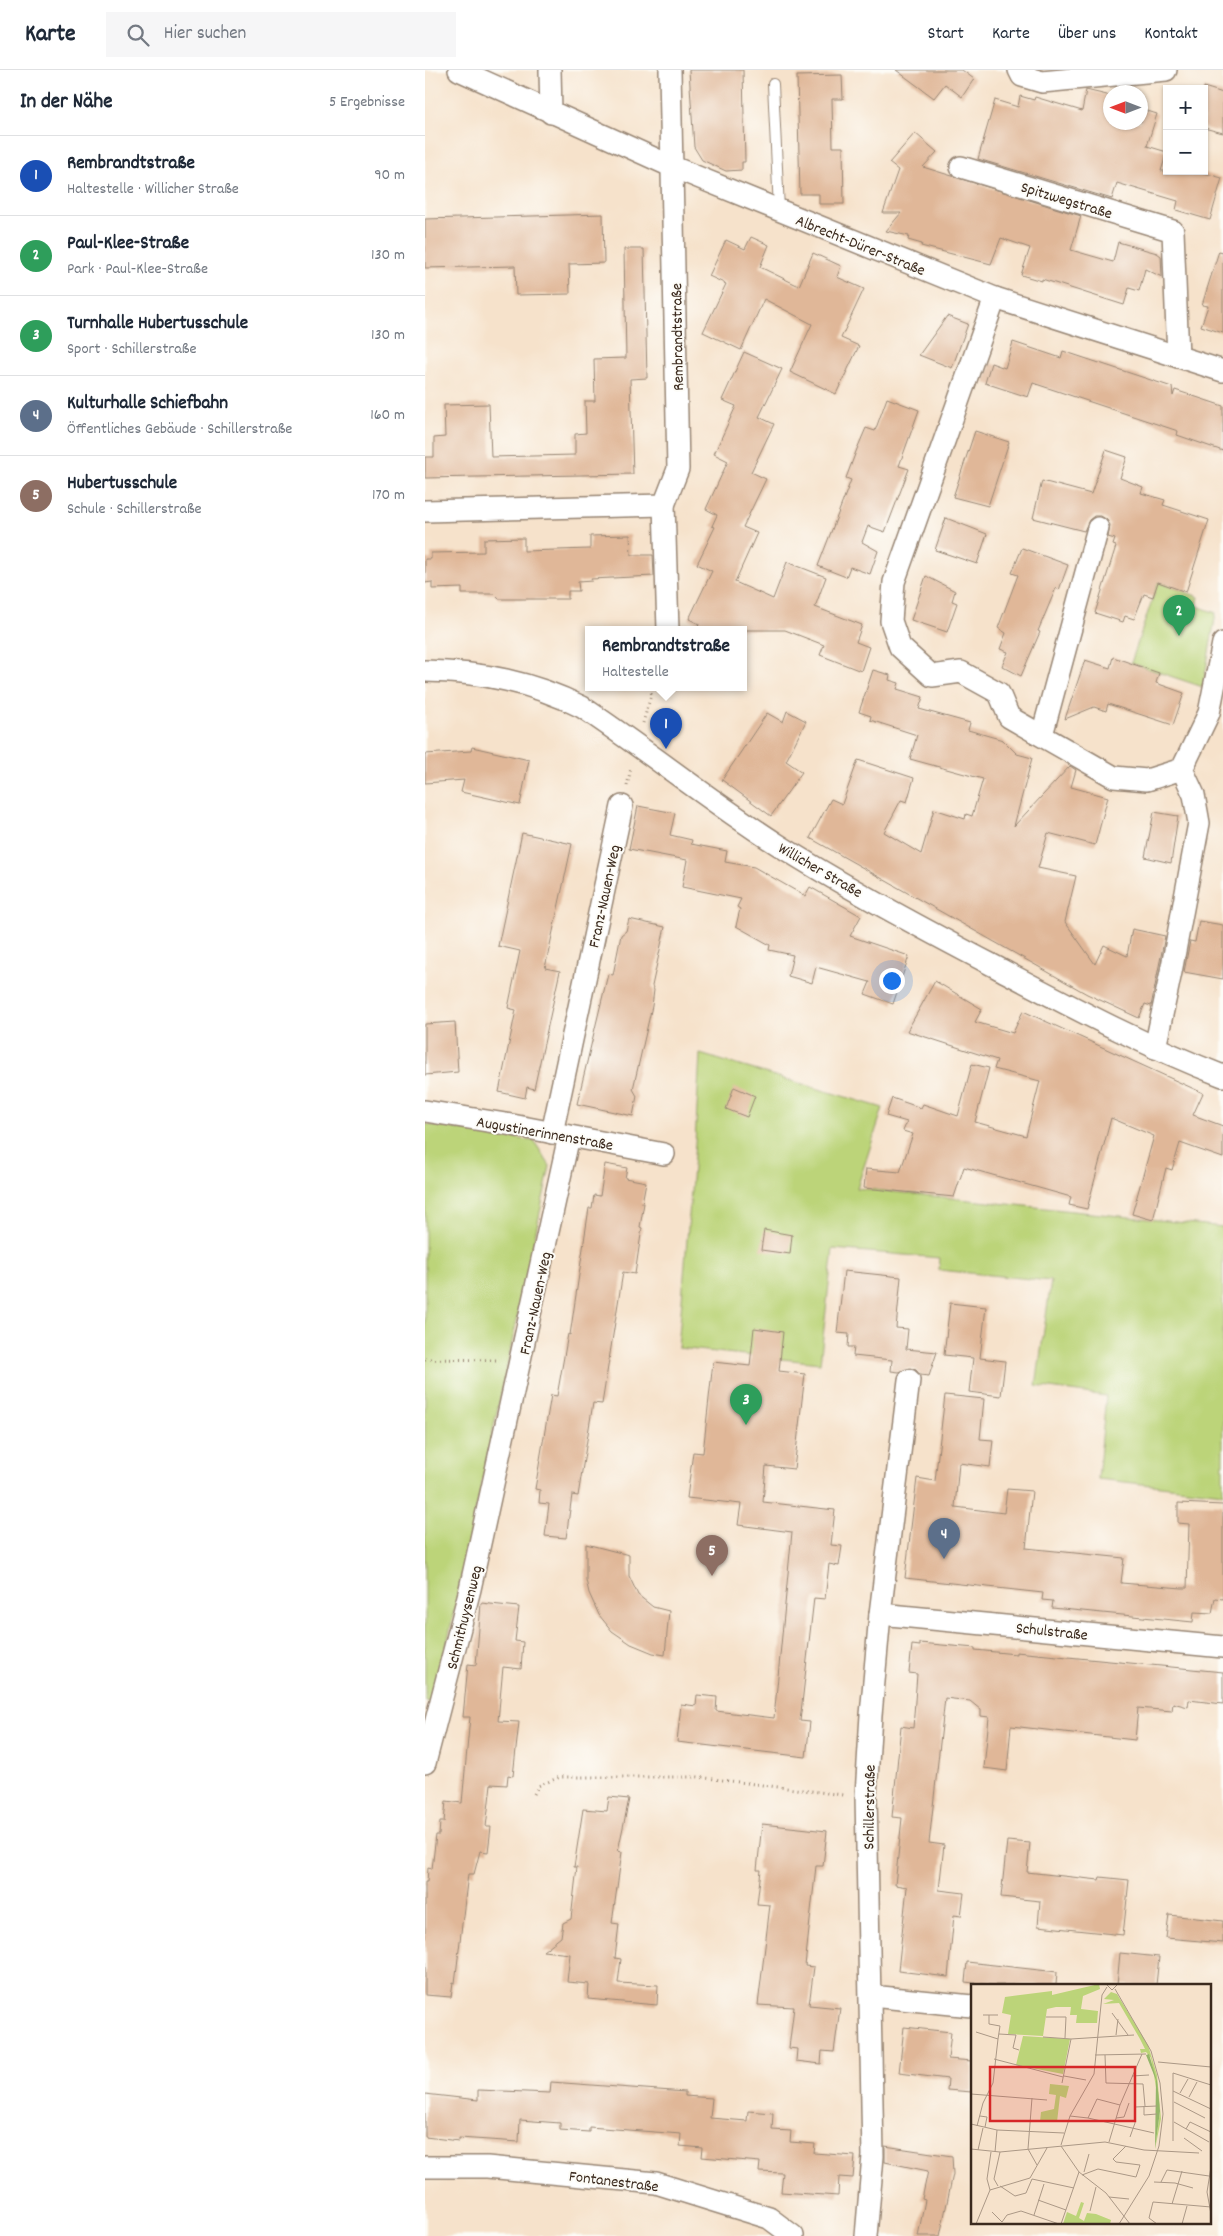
<!DOCTYPE html>
<html lang="de">
<head>
<meta charset="utf-8">
<style>
	body { margin:0; font-family:Dekko,sans-serif; background:#f6f6f7; color:#1f2937 }
	.controls { position:absolute; right:15px; top:15px; display:grid; overflow:hidden; border-radius:0px; box-shadow:0 1px 4px #0004 }
	.controls button { width:45px; height:45px; display:grid; place-items:center; padding:0; border:0; border-bottom:1px solid #e0e1e3; background:#fff; color:#1f2937; font:25px sans-serif }
	.compass { position:absolute; left:678px; top:15px; width:45px; height:45px; border-radius:50%; background:#fff; box-shadow:0 1px 4px #0004; rotate:270deg }
	.you { position:absolute; left:466px; top:910px; width:18px; height:18px; margin:-12px; border:4px solid #fff; border-radius:50%; background:#1a73e8; box-shadow:0 0 0 8px #1a73e833 }
	.badge { display:grid; place-items:center; width:32px; height:32px; border-radius:50%; background:#c8321e; color:#fff; font-size:16px; font-weight:700 }
	.pin { position:absolute; translate:-50% -41px; filter:drop-shadow(0 1px 2px #0008) }
	.pin::after { content:''; position:absolute; top:26px; width:18px; height:15px; background:inherit; clip-path:polygon(0 0,100% 0,50% 100%) }
	.popup { position:absolute; left:160px; top:556px; width:162px; height:65px; box-sizing:border-box; display:grid; place-content:center; border-radius:0px; background:#fff; filter:drop-shadow(0 1px 4px #0005); font-size:16px; white-space:nowrap; color:#747a83 }
	.popup b { font-size:19px; color:#1f2937 }
	.popup::after { content:''; position:absolute; left:50%; top:100%; margin-left:-10px; border:10px solid transparent; border-top-color:#fff }
	.list { margin:0; padding:0; list-style:none }
	h2 { display:flex; justify-content:space-between; align-items:center; height:65px; margin:0; padding:0 20px; font-size:21px }
	h2 small { font-size:16px; font-weight:400; color:#747a83 }
	.list li { display:grid; grid-template-columns:32px 1fr auto; gap:15px; align-items:center; box-sizing:border-box; height:80px; padding:0 20px; border-top:1px solid #e0e1e3 }
	.list b { display:block; font-size:19px; white-space:nowrap }
	.list p { margin:0; font-size:16px; white-space:nowrap; color:#747a83 }
	.list em { font-size:16px; font-style:normal; color:#747a83 }
	.icon { flex:none; width:28px; height:28px; fill:none; stroke:currentColor; stroke-width:2; stroke-linecap:round; stroke-linejoin:round }
	.map { position:relative; flex:none; width:798px; height:2166px; overflow:hidden }
	header { display:flex; align-items:center; gap:30px; box-sizing:border-box; height:70px; padding:0 25px; background:#fff; border-bottom:1px solid #e0e1e3 }
	header strong { font-size:24px }
	nav { display:flex; gap:28px; margin-inline-start:auto; font-size:18px }
	.search { width:350px; height:45px; background:#f6f6f7; display:flex; align-items:center; gap:12px; box-sizing:border-box; padding:0 18px; border-radius:0px; color:#747a83; font-size:19px }
	main { display:flex }
	aside { flex:1; background:#fff }
	.map>svg:first-child { display:block }
</style>
</head>
<body>
<header>
<strong>Karte</strong>
<div class="search"><svg class="icon" aria-label="search" viewBox="0 0 24 24"><circle cx="10" cy="10" r="6"/><path d="M15 15l6 6"/></svg>Hier suchen</div>
<nav><a>Start</a><a>Karte</a><a>Über uns</a><a>Kontakt</a></nav>
</header>
<main>
<aside>
<h2>In der Nähe<small>5 Ergebnisse</small></h2>
<ul class="list">
<li><span class="badge" style="background:#1a4fb4">1</span><div><b>Rembrandtstraße</b><p>Haltestelle · Willicher Straße</p></div><em>90 m</em></li>
<li><span class="badge" style="background:#2e9e5b">2</span><div><b>Paul-Klee-Straße</b><p>Park · Paul-Klee-Straße</p></div><em>130 m</em></li>
<li><span class="badge" style="background:#2e9e5b">3</span><div><b>Turnhalle Hubertusschule</b><p>Sport · Schillerstraße</p></div><em>130 m</em></li>
<li><span class="badge" style="background:#5c6f8a">4</span><div><b>Kulturhalle Schiefbahn</b><p>Öffentliches Gebäude · Schillerstraße</p></div><em>160 m</em></li>
<li><span class="badge" style="background:#8d6e63">5</span><div><b>Hubertusschule</b><p>Schule · Schillerstraße</p></div><em>170 m</em></li>
</ul>
</aside>
<div class="map">
<svg width="798" height="2166" viewBox="0 0 798 2166">
	<rect width="100%" height="100%" fill="#fdfcf7"/>
	<filter id="ink" filterUnits="userSpaceOnUse"><feTurbulence type="fractalNoise" baseFrequency=".02" numOctaves="2"/><feDisplacementMap in="SourceGraphic" scale="10" xChannelSelector="R" yChannelSelector="G"/><feConvolveMatrix kernelMatrix="1 2 1 2 8 2 1 2 1" color-interpolation-filters="sRGB"/></filter>
	<filter id="wash" filterUnits="userSpaceOnUse"><feTurbulence type="fractalNoise" baseFrequency=".0096" numOctaves="4" result="noise"/><feDisplacementMap in="SourceGraphic" scale="20" xChannelSelector="R" yChannelSelector="G"/><feGaussianBlur stdDeviation="1.12" result="paint"/><feColorMatrix in="noise" values="0 0 0 0 0 0 0 0 0 0 0 0 0 0 0 0 0 1.4 0 .05"/><feComposite in="paint" operator="in"/></filter>
	<g filter="url(#wash)">
		<rect width="100%" height="100%" fill="#f6e2cb"/>
		<g fill="#bcd479" stroke="#7c7f4c">
			<polygon points="733,512 774,527 772,536 791,543 778,617 706,593"/>
			<polygon points="275,984 458,1038 432,1118 798,1157 798,1423 673,1409 681,1326 611,1316 626,1211 514,1200 515,1188 408,1179 395,1293 253,1278 270,1073"/>
			<polygon points="0,1054 109,1071 125,1096 9,1634 0,1631"/>
		</g>
		<g id="blocks">
			<g fill="#e0b798">
				<polygon points="264,0 318,0 320,92 317,92 317,100 301,101 277,90 269,77"/>
				<polygon points="471,0 537,0 549,9 537,27 520,14 509,28"/>
				<polygon points="417,5 418,29 407,29 408,77 418,77 419,134 394,134 394,124 375,124 372,6"/>
				<polygon points="779,17 798,23 798,63 779,58"/>
				<polygon points="661,20 686,26 686,52 716,52 716,39 732,44 722,76 742,82 736,101 772,101 797,108 785,150 751,140 753,131 692,113 687,129 553,89 570,30 593,37 595,26 609,30 610,27 657,41"/>
				<polygon points="490,63 512,82 498,97 656,146 646,180 688,192 693,172 732,183 736,186 737,207 720,199 714,221 704,218 699,235 617,209 617,211 596,205 605,178 576,168 566,194 496,176 497,174 483,170 484,166 461,161 476,143 458,143 473,100 464,93"/>
				<polygon points="178,144 179,193 144,194 145,224 91,225 90,196 0,198 0,149"/>
				<polygon points="326,167 344,175 335,197 374,216 388,183 416,196 412,207 439,219 416,268 434,276 411,324 365,302 387,254 339,229 316,280 278,262 301,214 284,206 301,170 320,179"/>
				<polygon points="199,179 219,179 222,308 205,309 208,404 0,408 0,387 9,387 9,368 20,367 19,335 64,334 66,387 150,385 150,364 161,363 160,331 170,331 169,289 201,288"/>
				<polygon points="794,181 798,182 798,263 776,256 783,236 777,235"/>
				<polygon points="522,246 543,254 527,298 494,285"/>
				<polygon points="588,272 636,288 638,281 747,317 748,326 750,320 798,336 798,381 752,365 753,361 608,313 603,327 560,313 566,293 580,298"/>
				<polygon points="319,282 357,299 334,347 349,354 326,402 341,409 318,457 332,463 310,512 348,529 362,492 401,507 390,537 437,555 431,572 444,577 436,601 395,585 399,575 360,560 272,560 274,554 264,549 287,501 272,494 290,457 287,456 292,445 281,439 303,391 289,384 311,336 297,330"/>
				<polygon points="462,328 494,340 474,396 484,399 460,462 443,456 437,472 453,481 445,504 425,497 421,507 393,496 426,410 421,408 432,379 441,358 450,361"/>
				<polygon points="550,361 584,372 563,436 528,427"/>
				<polygon points="681,380 702,387 695,408 718,417 716,423 740,430 738,435 784,450 761,522 733,512 728,527 719,524 709,549 700,546 698,552 670,543 691,476 688,475 690,469 683,467 685,455 682,450 676,446 669,446 664,450 659,461 608,448 617,411 666,424"/>
				<polygon points="521,448 562,464 552,494 510,480"/>
				<polygon points="205,465 206,485 228,485 229,506 166,509 167,511 153,512 154,521 143,521 143,529 74,529 69,524 37,524 37,518 7,519 7,512 0,513 0,489 6,489 6,483 59,482 59,469 99,468 99,481 165,479 165,466"/>
				<polygon points="597,478 643,495 634,520 631,518 613,561 615,562 596,606 577,596 583,582 575,579 581,563 573,558 593,505 587,503"/>
				<polygon points="501,506 530,521 527,531 532,533 522,562 486,550"/>
				<polygon points="688,587 734,603 731,613 759,623 748,655 683,634 681,641 669,637 640,649 660,590 685,598"/>
				<polygon points="448,600 465,605 464,610 474,613 472,619 498,627 494,639 545,653 543,660 578,670 592,684 607,688 589,756 645,696 651,700 646,717 683,727 670,775 623,763 613,798 651,806 640,852 670,894 679,875 702,886 707,859 740,866 726,936 720,934 714,948 662,924 385,768 406,729 417,734 433,690 489,708 482,732 476,730 459,762 496,784 509,739 540,749 541,744 547,746 558,709 485,689 492,665 445,650 446,646 434,642"/>
				<polygon points="362,641 381,651 361,691 377,702 346,746 297,710 342,643 358,652"/>
				<polygon points="47,677 104,690 95,735 36,722 39,710 0,713 0,684 46,681"/>
				<polygon points="213,736 250,743 245,765 267,770 266,774 302,781 300,792 329,797 380,826 385,817 436,846 425,866 484,886 468,934 440,924 445,912 391,897 387,913 363,906 368,885 344,880 345,875 311,856 315,839 312,837 316,829 257,817 262,790 204,779"/>
				<polygon points="729,742 753,746 746,793 720,787"/>
				<polygon points="97,763 147,774 120,898 135,901 109,1019 102,1017 100,1028 74,1022 91,940 83,938 95,881 73,876"/>
				<polygon points="204,849 240,857 227,916 229,920 227,936 208,1019 212,1026 208,1046 152,1034 183,904 188,905 196,865 201,861"/>
				<polygon points="774,851 798,855 798,909 759,902 765,871 770,872"/>
				<polygon points="510,911 557,939 550,952 588,963 598,941 778,1023 768,1045 798,1056 798,1088 755,1073 747,1100 741,1098 728,1150 707,1144 729,1066 686,1048 662,1139 644,1135 646,1127 539,1097 529,1127 439,1118 441,1099 475,1102 488,1064 478,1061 482,1052 461,1046 467,1028 496,1038 498,1034 533,1046 547,994 564,998 550,1052 601,1066 615,1011 569,999 572,990 482,961"/>
				<polygon points="30,952 33,1002 0,1005 0,954"/>
				<polygon points="309,1017 330,1026 322,1047 301,1039"/>
				<polygon points="180,1094 202,1098 200,1108 221,1112 217,1133 219,1133 215,1157 217,1158 210,1204 198,1202 177,1334 168,1333 153,1426 147,1425 141,1468 120,1466 124,1434 114,1433 115,1420 110,1419 126,1325 132,1326 143,1264 145,1265 164,1138 167,1138 169,1125 175,1126"/>
				<polygon points="339,1160 367,1165 365,1184 336,1180"/>
				<polygon points="419,1201 476,1207 471,1258 483,1259 481,1279 512,1282 504,1306 495,1305 491,1300 485,1298 474,1302 466,1301 467,1290 428,1286 429,1277 423,1277 424,1264 412,1263"/>
				<polygon points="525,1233 561,1237 555,1288 580,1291 576,1326 544,1322 548,1288 519,1285"/>
				<polygon points="329,1258 358,1262 354,1301 380,1304 369,1399 341,1396 338,1432 410,1440 406,1475 417,1476 414,1496 404,1494 400,1529 389,1528 375,1651 385,1652 381,1687 252,1672 256,1634 271,1636 272,1625 292,1627 291,1641 349,1648 367,1462 313,1455 316,1434 262,1428 268,1382 278,1383 288,1292 325,1296"/>
				<polygon points="520,1325 559,1329 555,1369 568,1370 565,1397 534,1393 530,1437 579,1443 582,1419 607,1421 601,1478 699,1488 696,1513 757,1518 762,1518 764,1454 753,1453 753,1433 798,1435 798,1529 790,1528 787,1543 769,1542 768,1552 627,1538 628,1531 617,1530 618,1523 480,1508 492,1408 510,1411"/>
				<polygon points="161,1474 204,1485 204,1506 213,1525 228,1537 244,1541 240,1585 228,1583 206,1574 187,1561 174,1545 164,1523 161,1510"/>
				<polygon points="56,1533 94,1537 90,1571 98,1572 96,1599 78,1597 73,1651 94,1652 88,1706 83,1705 82,1715 66,1714 61,1757 66,1757 63,1782 55,1781 49,1804 43,1804 30,1913 28,1912 26,1927 0,1925 0,1812 2,1812 3,1798 7,1799 11,1765 14,1765 15,1752 19,1752 21,1731 37,1733 45,1647 38,1647 43,1594 51,1595"/>
				<polygon points="495,1573 550,1578 550,1580 591,1584 591,1582 798,1602 798,1634 764,1630 763,1637 748,1633 747,1641 713,1638 710,1670 586,1656 582,1701 559,1698 564,1647 556,1646 556,1640 545,1631 520,1628 504,1773 519,1775 514,1820 539,1823 536,1846 529,1845 523,1907 473,1901 482,1817 470,1815 477,1748 467,1747 476,1656 488,1658 492,1604 484,1603 487,1575 495,1576"/>
				<polygon points="184,1727 204,1729 193,1781 197,1782 187,1853 194,1854 190,1888 196,1889 193,1913 233,1915 232,1935 163,1929 164,1914 142,1912 145,1884 118,1881 136,1867 138,1853 146,1849 152,1797 149,1797 158,1739 182,1741"/>
				<polygon points="337,1754 402,1761 398,1796 391,1796 380,1896 389,1897 384,1935 415,1938 409,1982 397,1981 396,1994 371,1991 372,1979 364,1978 369,1937 333,1935 345,1835 332,1834 336,1800 332,1800"/>
				<polygon points="582,1771 605,1773 602,1802 674,1810 675,1807 704,1810 698,1865 613,1856 615,1831 576,1827"/>
				<polygon points="744,1845 798,1851 798,1873 741,1868"/>
				<polygon points="695,1883 734,1887 731,1915 692,1915"/>
				<polygon points="542,1892 632,1902 631,1915 567,1915 540,1912"/>
				<polygon points="479,1957 526,1962 523,1989 547,1991 547,2022 522,2020 523,2009 474,2003"/>
				<polygon points="126,2012 260,2022 260,2026 287,2028 285,2048 322,2051 323,2041 348,2043 347,2060 366,2061 365,2072 390,2074 389,2083 430,2086 428,2108 414,2107 413,2126 356,2122 358,2103 334,2102 335,2092 277,2087 278,2078 255,2076 256,2064 164,2057 164,2062 135,2060 135,2053 95,2050 94,2072 34,2068 34,2071 0,2067 0,2024 53,2030 53,2020 125,2023"/>
				<polygon points="460,2076 527,2086 528,2104 515,2166 493,2166 500,2130 497,2129 503,2101 460,2092"/>
			</g>
		</g>
	</g>
	<g filter="url(#ink)">
		<use href="#blocks" fill-opacity="0" stroke="#988674" stroke-width="1"/>
		<g fill="none" stroke-linecap="round" stroke-linejoin="round">
			<g stroke="#988674" stroke-width="12">
				<polyline id="service" points="348,14 354,140"/>
			</g>
			<g stroke="#988674" stroke-width="24">
				<g id="minor">
					<polyline points="34,0 248,97 570,228 798,301"/>
					<polyline points="125,0 126,43"/>
					<polyline points="594,0 597,6 617,12 741,0"/>
					<polyline points="536,97 748,161 753,287"/>
					<polyline points="570,228 469,512 466,551 475,577 507,606 536,602 574,623 584,647 689,707 722,710 757,699 784,643 798,573"/>
					<polyline points="239,435 243,560"/>
					<polyline points="0,441 239,435 253,399 245,0"/>
					<path d="M0 601C57 602 107 612 157 637 223 681 285 731 352 774 423 819 498 859 573 898 647 937 720 976 798 1006"/>
					<polyline points="617,665 673,458"/>
					<polyline points="730,978 746,902 774,753 769,725 757,699"/>
					<polyline points="0,1041 87,1055 239,1084"/>
					<polyline points="127,1063 197,736"/>
					<polyline points="455,1544 798,1577"/>
					<polyline points="0,1693 45,1519 144,1066"/>
					<polyline points="446,1926 547,1936"/>
					<polyline points="0,2097 62,2097 231,2113 344,2148 368,2166"/>
					<polyline points="441,2166 448,2086 441,1725 446,1645 455,1544 484,1310"/>
				</g>
			</g>
			<g stroke="#988674" stroke-width="3" stroke-dasharray="1 4" stroke-linecap="butt">
				<polyline points="218,653 228,618"/>
				<polyline points="202,716 206,698"/>
				<polyline points="0,1289 72,1290"/>
				<polyline points="109,1724 113,1716 135,1707 273,1707 418,1725"/>
			</g>
			<use href="#service" stroke="#fff" stroke-width="10"/>
			<use href="#minor" stroke="#fff" stroke-width="21"/>
		</g>
	</g>
	<g text-anchor="middle" stroke-width="4" stroke-linejoin="round" paint-order="stroke">
		<g font-size="16" fill="#3b2a1e" stroke="#fdfcf7">
			<text transform="translate(642 129) rotate(17)" y="6">Spitzwegstraße</text>
			<text transform="translate(436 174) rotate(22)" y="6">Albrecht-Dürer-Straße</text>
			<text transform="translate(251 267) rotate(-91)" y="6">Rembrandtstraße</text>
			<text transform="translate(396 799) rotate(30)" y="6">Willicher Straße</text>
			<text transform="translate(178 826) rotate(-78)" y="6">Franz-Nauen-Weg</text>
			<text transform="translate(120 1062) rotate(10)" y="6">Augustinerinnenstraße</text>
			<text transform="translate(109 1233) rotate(-78)" y="6">Franz-Nauen-Weg</text>
			<text transform="translate(38 1547) rotate(-76)" y="6">Schmithuysenweg</text>
			<text transform="translate(627 1560) rotate(6)" y="6">Schulstraße</text>
			<text transform="translate(443 1737) rotate(-89)" y="6">Schillerstraße</text>
			<text transform="translate(189 2110) rotate(7)" y="6">Fontanestraße</text>
		</g>
	</g>
	<g transform="translate(546 1914)">
		<rect width="240" height="240" fill="#f6e2cb"/>
		<path d="M128 0 129 5 112 12 110 25 127 27 126 39H105L106 31H99L100 23H85L76 25 72 52 37 50 40 31 31 29 34 13 81 7V11ZM140 8 146 10 177 61 186 91 190 135 184 165 189 127 180 74 175 68 170 69 169 65H174L169 55 148 19 132 20 143 16 133 15ZM52 52 99 55 92 90 45 81ZM79 100 98 102 95 114 89 112 86 138H69L70 128 83 125 85 111 78 110ZM110 218 113 219 108 234 113 237 116 229 125 230 140 236 139 240H92L96 228 105 232Z" fill="#bcd479"/>
		<path d="M178 70 186 97 189 127 184 165 185 96 175 71Z" fill="#95b669"/>
		<path fill="none" stroke="#ab9886" stroke-width="1" d="M135 0 141 6 147 0M144 5 180 67 189 99 192 130 188 162 178 192 148 240M141 29 157 51M12 31H27M18 31V40L29 42 27 55M75 33H95L94 54M5 48 27 55 22 99 12 119 6 142M28 50 45 51 42 64 48 66M145 51 147 35M72 53 100 55M124 71 175 70M134 71 135 99 172 100 174 122M23 75 92 93M187 78 240 83M202 89V157M202 89 240 101M93 92 115 96M161 92 178 91M91 99 100 55 163 51M202 107 240 125M209 109 217 95M0 110 76 116M218 113 226 98M61 114 57 165 66 181M203 118 234 134M149 121 126 115 117 134 183 149M173 122V131L186 130M9 132 16 133 14 143M99 132 117 134M145 134 153 133 158 119M203 138 238 158M0 140 26 146 93 149M215 145 219 138 240 148M159 153 164 139V123L186 122M213 154 231 167M138 158 149 121 171 70M90 161 99 132 123 90 131 11 136 3M90 162 108 188 135 209 159 240M0 165 29 168 134 158 173 166 228 169M7 166 12 144M24 168 26 146M240 183 236 208 240 230M113 188 118 170M111 191 127 185 165 193 169 181 145 178 142 175 155 162M61 195 103 204M183 198 204 199 222 204M190 198 196 186 238 192M27 202 23 195 29 168M29 202 44 212 55 209 61 195M19 206 59 194 76 164M138 213 158 215M67 216 95 226M201 220 211 187M119 227 125 203M21 228 31 238 36 231 50 227 88 240M63 231 73 200M5 240 19 206 16 195 20 168M90 240 108 188M186 240 178 234 182 218 240 223M211 240 216 222"/>
		<path fill="#d62828" fill-opacity="0.15" stroke="#d62828" stroke-width="2.5" d="M19 83H164V137H19Z"/>
		<rect width="240" height="240" fill="none" stroke="#3b2a1e" stroke-width="2.5"/>
	</g>
</svg>
<div class="controls">
<button>+</button>
<button>−</button>
</div>
<svg class="compass" viewBox="-18 -18 36 36"><path d="M0-13l5 13h-10z" fill="#e53935"/><path d="M0 13l5-13h-10z" fill="#747a83"/></svg>
<div class="you"></div>
<div class="pin badge" style="left:241px;top:679px;background:#1a4fb4">1</div>
<div class="popup"><b>Rembrandtstraße</b>Haltestelle</div>
<div class="pin badge" style="left:754px;top:566px;background:#2e9e5b">2</div>
<div class="pin badge" style="left:321px;top:1355px;background:#2e9e5b">3</div>
<div class="pin badge" style="left:519px;top:1489px;background:#5c6f8a">4</div>
<div class="pin badge" style="left:287px;top:1506px;background:#8d6e63">5</div>
</div>
</main>
</body>
</html>
